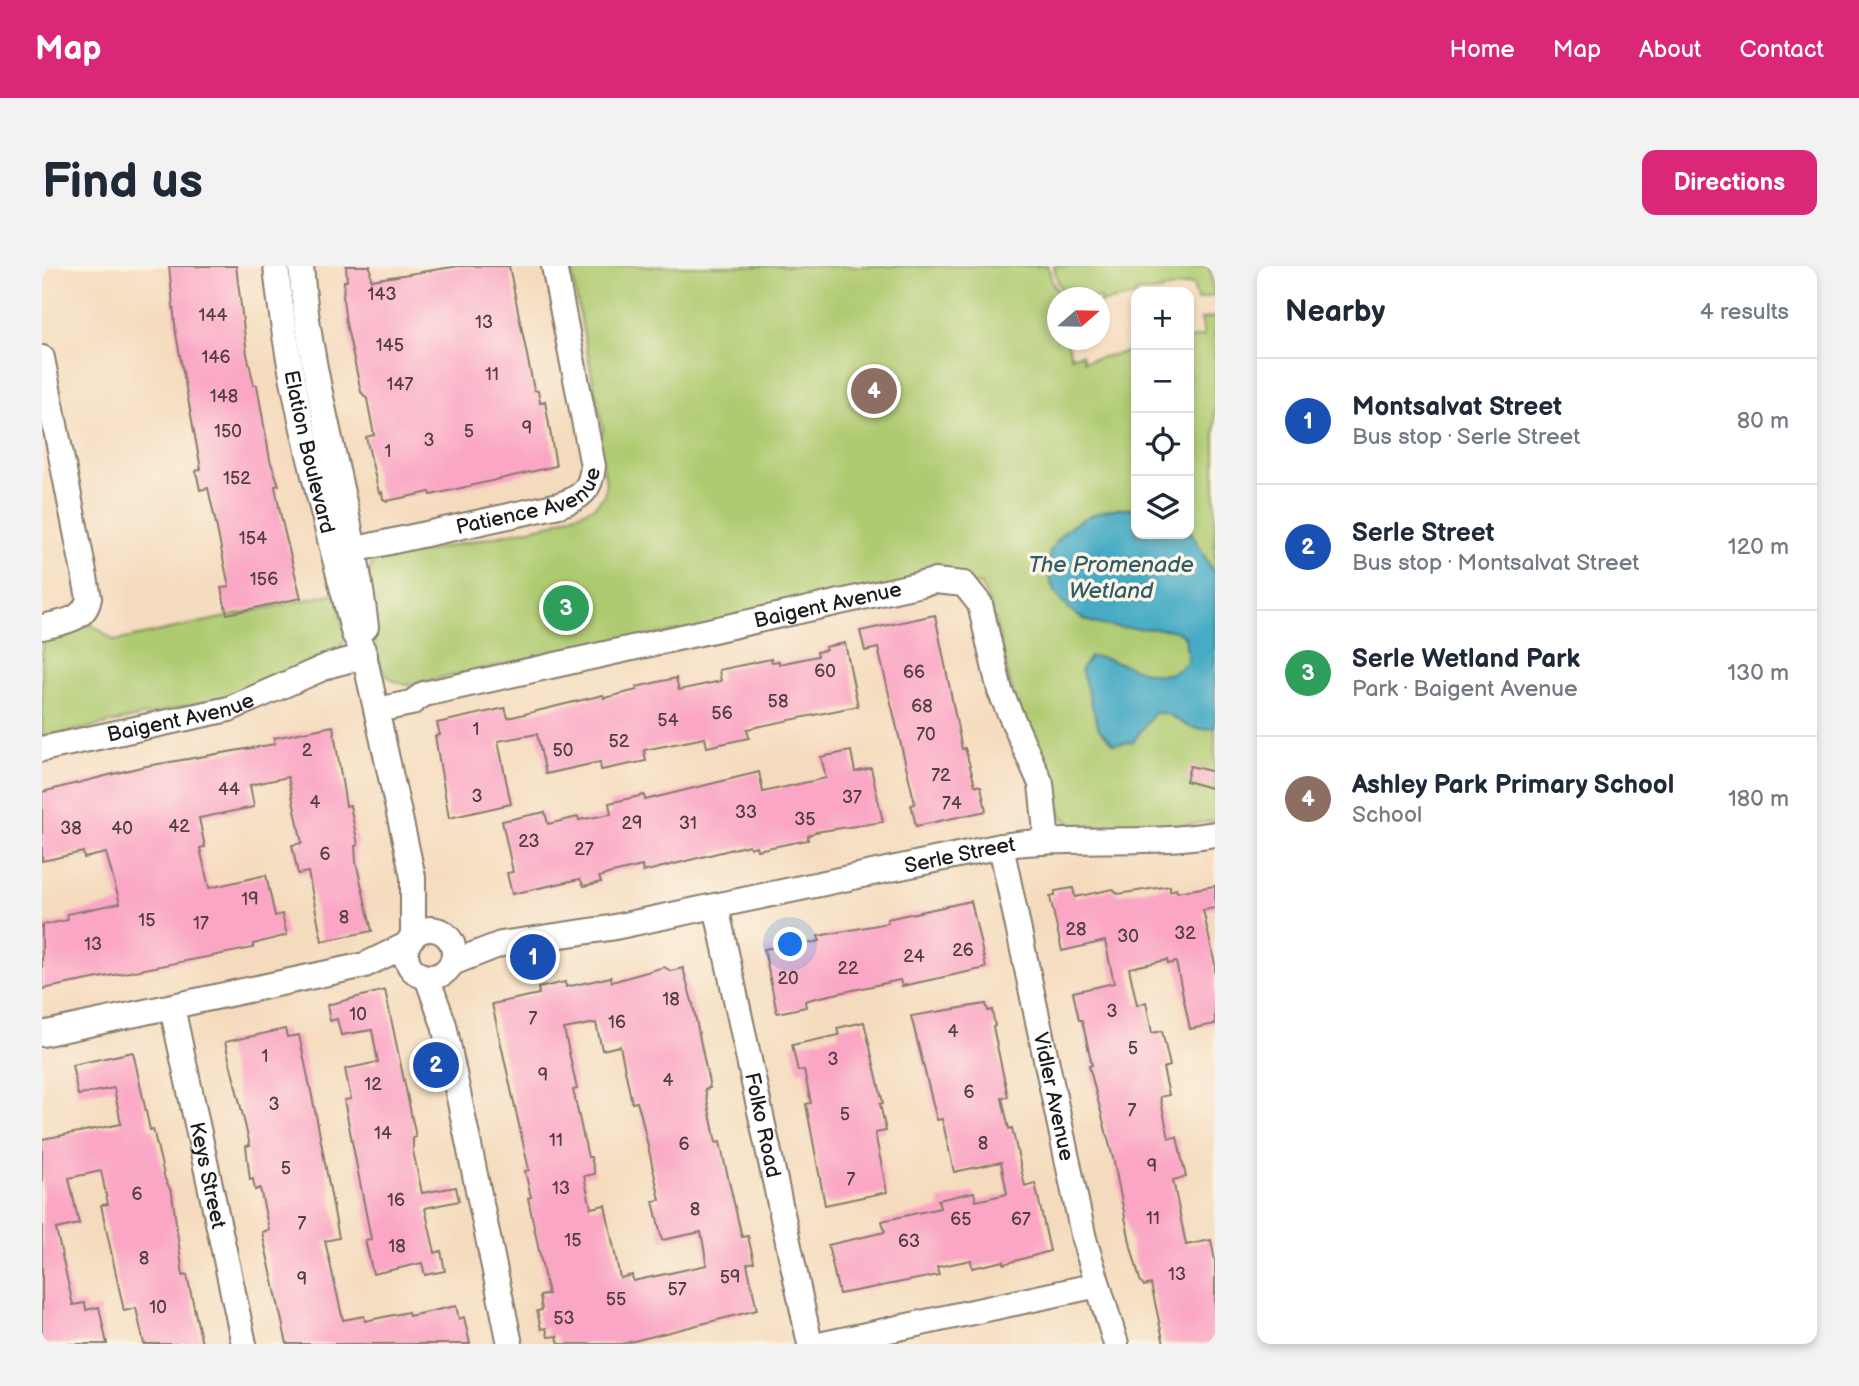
<!DOCTYPE html>
<html lang="en">
<head>
<meta charset="utf-8">
<style>
	body { margin:0; font-family:"Balsamiq Sans",sans-serif; background:#f2f2f3; color:#1f2937 }
	.controls { position:absolute; right:21px; top:21px; display:grid; overflow:hidden; border-radius:14px; box-shadow:0 4px 10px #0003 }
	.controls button { width:63px; height:63px; display:grid; place-items:center; padding:0; border:0; border-bottom:2px solid #e0e1e3; background:#fff; color:#1f2937; font:35px sans-serif }
	.compass { position:absolute; left:1005px; top:21px; width:63px; height:63px; border-radius:50%; background:#fff; box-shadow:0 4px 10px #0003; rotate:70deg }
	.you { position:absolute; left:749px; top:679px; width:24px; height:24px; margin:-18px; border:5px solid #fff; border-radius:50%; background:#1a73e8; box-shadow:0 0 0 10px #1a73e833 }
	.badge { display:grid; place-items:center; width:46px; height:46px; border-radius:50%; background:#db2777; color:#fff; font-size:23px; font-weight:700 }
	.pin { position:absolute; translate:-50% -50%; border:4px solid #fff; box-shadow:0 2px 7px #0006 }
	.list { margin:0; padding:0; list-style:none }
	h2 { display:flex; justify-content:space-between; align-items:center; height:91px; margin:0; padding:0 28px; font-size:30px }
	h2 small { font-size:23px; font-weight:400; color:#747a83 }
	.list li { display:grid; grid-template-columns:46px 1fr auto; gap:21px; align-items:center; box-sizing:border-box; height:126px; padding:0 28px; border-top:2px solid #e0e1e3 }
	.list b { display:block; font-size:26px; white-space:nowrap }
	.list p { margin:0; font-size:23px; white-space:nowrap; color:#747a83 }
	.list em { font-size:23px; font-style:normal; color:#747a83 }
	.icon { flex:none; width:38px; height:38px; fill:none; stroke:currentColor; stroke-width:2; stroke-linecap:round; stroke-linejoin:round }
	.map { position:relative; flex:none; width:1173px; height:1078px; overflow:hidden; border-radius:14px }
	header { display:flex; align-items:center; gap:42px; box-sizing:border-box; height:98px; padding:0 35px; background:#db2777; color:#fff }
	header strong { font-size:33px }
	nav { display:flex; gap:38px; margin-inline-start:auto; font-size:24px }
	.intro { display:flex; align-items:center; justify-content:space-between; box-sizing:border-box; height:168px; padding:0 42px }
	h1 { margin:0; font-size:49px }
	.button { padding:18px 32px; border-radius:14px; background:#db2777; color:#fff; font-size:24px; font-weight:700 }
	main { display:flex; gap:42px; padding:0 42px }
	aside { flex:1; background:#fff; border-radius:14px; box-shadow:0 4px 10px #0003 }
	.map>svg:first-child { display:block }
</style>
</head>
<body>
<header>
<strong>Map</strong>
<nav><a>Home</a><a>Map</a><a>About</a><a>Contact</a></nav>
</header>
<div class="intro"><h1>Find us</h1><a class="button">Directions</a></div>
<main>
<div class="map">
<svg width="1173" height="1078" viewBox="0 0 1173 1078">
	<rect width="100%" height="100%" fill="#fcf5e5"/>
	<filter id="ink" filterUnits="userSpaceOnUse"><feTurbulence type="fractalNoise" baseFrequency=".0143" numOctaves="2"/><feDisplacementMap in="SourceGraphic" scale="14" xChannelSelector="R" yChannelSelector="G"/><feConvolveMatrix kernelMatrix="1 2 1 2 8 2 1 2 1" color-interpolation-filters="sRGB"/></filter>
	<filter id="wash" filterUnits="userSpaceOnUse"><feTurbulence type="fractalNoise" baseFrequency=".00686" numOctaves="4" result="noise"/><feDisplacementMap in="SourceGraphic" scale="28" xChannelSelector="R" yChannelSelector="G"/><feGaussianBlur stdDeviation="1.57" result="paint"/><feColorMatrix in="noise" values="0 0 0 0 0 0 0 0 0 0 0 0 0 0 0 0 0 1.4 0 .05"/><feComposite in="paint" operator="in"/></filter>
	<g filter="url(#wash)">
		<rect width="100%" height="100%" fill="#f5dbbe"/>
		<g fill="#afcb71" stroke="#667446" stroke-width="2">
			<path d="M528 0H1006L1010 16 1019 31 1015 32V74H1025L1029 90 1040 88 1042 95 1094 84V268H1147V73L1162 70 1159 53 1173 51V555C1142 559 1062 571 1035 561 1011 553 1014 522 1006 502 997 477 980 455 972 430 959 392 958 353 938 318L557 378 367 419C357 418 349 415 343 407 332 391 323 322 328 303 331 293 340 289 349 287L357 290 366 289 511 258C523 249 538 249 551 241 578 223 554 196 557 174 557 171 560 168 561 164Z"/>
			<polygon points="1012,0 1167,0 1173,29 1155,34 1151,18 1111,26 1094,26 1094,30 1058,37 1058,32 1024,31 1016,17"/>
			<polygon points="295,327 303,373 297,385 196,429 0,472 0,372 49,358 73,375"/>
		</g>
		<path fill="#46abc5" stroke="#316470" stroke-width="2" d="M1077 242H1094V268H1147V262L1173 309V461C1140 470 1136 444 1112 447L1091 476 1072 478 1057 463 1039 403 1048 391C1080 389 1121 429 1146 394L1143 371C1128 352 1062 376 1027 343 977 294 1023 249 1077 242Z"/>
		<g id="blocks">
			<g fill="#faa6c4" fill-rule="evenodd">
				<polygon points="127,0 194,0 205,88 212,119 215,119 228,194 237,219 233,220 239,251 259,332 185,348 179,322 187,321 174,258 166,222 158,224 154,205 159,203 134,68"/>
				<polygon points="304,0 328,0 329,14 417,0 467,0 492,124 496,125 498,137 503,135 514,200 389,229 388,226 345,235 341,233 340,226 337,227 324,171 332,169 325,133 319,126 304,57 301,33 302,15 305,15"/>
				<polygon points="893,349 920,483 923,482 933,519 939,520 944,545 874,560 869,539 873,538 836,382 823,385 818,365"/>
				<polygon points="803,377 816,440 705,463 707,472 665,481 663,472 602,484 604,495 559,504 558,496 504,508 495,468 456,475 469,538 407,552 393,470 398,469 395,457 463,442 466,452 561,429 562,432 595,424 594,421 634,412 637,424 679,415 677,404 729,393 730,396 737,395 737,398 776,390 775,386 784,384 783,381"/>
				<polygon points="291,460 304,540 308,539 316,579 313,580 314,596 330,665 280,675 266,606 256,608 250,579 260,577 246,511 208,519 212,541 157,552 163,581 158,582 167,622 224,609 233,650 240,648 245,669 211,678 211,682 0,723 0,659 26,654 25,648 78,637 64,587 42,592 41,586 0,595 0,526 99,501 233,478 232,472"/>
				<polygon points="809,485 813,506 829,502 841,556 773,566 766,570 766,574 715,584 714,580 708,582 707,579 601,606 600,600 566,608 557,611 559,616 542,620 538,613 470,628 465,607 471,606 460,555 503,546 506,558 536,551 537,554 569,548 567,537 602,529 603,534 717,506 721,526 784,512 779,491"/>
				<polygon points="1148,500 1173,506 1169,522 1144,515"/>
				<polygon points="1128,620 1128,625 1134,623 1135,626 1173,620 1173,642 1161,644 1173,698 1173,758 1148,763 1134,696 1126,698 1125,694 1087,702 1095,739 1104,736 1110,767 1120,765 1128,800 1121,802 1127,829 1118,831 1127,872 1135,871 1144,911 1131,914 1144,979 1169,974 1173,995 1173,1078 1122,1078 1109,1018 1102,1020 1098,1014 1089,981 1072,896 1047,800 1050,799 1040,754 1037,754 1031,726 1072,717 1063,675 1020,685 1008,631 1013,630 1013,625 1031,622 1033,631 1071,623 1076,628"/>
				<polygon points="929,635 944,702 860,720 858,714 774,732 763,735 764,741 735,747 722,683 740,680 741,683 778,675 776,670 846,657 845,653"/>
				<path d="M622 701 629 705 641 702 651 739 668 822 663 823 674 877 678 876 682 894 700 971 706 970 712 996 705 998 715 1044 580 1078H517L515 1070 506 1071 504 1062 499 1063 495 1045 500 1044 498 1030 506 1028 486 932 489 931 483 905 487 904 450 738 497 728 496 722 523 716 524 721 569 711 570 716ZM554 757 560 784 578 780 590 837 595 836 599 849 618 934 611 935 620 974 659 966 665 999 591 1015 590 1009 578 1012 563 939 549 942 542 910 553 908 549 891H546L531 824 535 823 522 763Z"/>
				<polygon points="343,724 374,871 371,872 371,885 380,927 414,921 417,935 383,942 393,987 399,985 403,1005 383,1009 380,997 331,1008 323,974 329,973 302,834 309,833 303,803 336,796 330,764 299,769 295,753 288,755 285,739"/>
				<polygon points="944,738 946,745 950,744 953,760 951,761 966,831 960,832 967,863 970,862 983,920 993,917 1008,985 962,998 962,995 930,1002 929,994 895,1001 897,1009 797,1028 786,979 843,966 840,955 898,942 896,934 932,926 934,935 965,928 959,896 912,906 900,853 895,854 869,750"/>
				<polygon points="822,756 841,837 838,838 844,865 833,867 845,926 783,939 764,838 769,837 762,804 756,805 750,779 797,769 795,762"/>
				<polygon points="243,763 245,771 257,769 275,854 297,972 283,975 301,1054 322,1050 323,1055 366,1046 367,1050 414,1040 417,1053 422,1051 428,1078 245,1078 220,966 227,964 218,922 213,924 211,913 208,914 204,880 208,879 183,776"/>
				<polygon points="91,786 108,864 111,863 123,913 130,927 141,1010 145,1009 160,1078 102,1078 94,1042 82,1045 59,939 66,938 59,905 27,912 37,958 14,963 31,1039 43,1037 44,1044 57,1041 65,1078 0,1078 0,873 79,858 72,822 36,829 30,799"/>
			</g>
		</g>
	</g>
	<g filter="url(#ink)">
		<use href="#blocks" fill-opacity="0" stroke="#887c6d" stroke-width="2"/>
		<g fill="none" stroke-linecap="round" stroke-linejoin="round">
			<g stroke="#887c6d" stroke-width="28">
				<g id="minor">
					<path id="s1" d="M234 0C246 125 282 247 312 368L321 384 371 611V671"/>
					<path d="M259 0C268 122 310 239 324 361"/>
					<path d="M0 92 47 332C43 355 20 356 0 361"/>
					<path id="s2" d="M292 288 517 239C539 232 549 224 551 200L512 0"/>
					<path id="s3" d="M335 444 369 437 382 428 893 315 922 318 938 338 958 425 999 518 1005 575"/>
					<path id="s4" d="M0 483 187 443 288 399 323 390"/>
					<path id="s5" d="M959 580 1042 973 1074 1078"/>
					<path id="s6" d="M674 640 768 1078"/>
					<circle cx="388" cy="687" r="24"/>
					<path id="s7" d="M410 697 459 678 568 662 959 580C1030 569 1102 580 1173 568"/>
					<polyline points="385,711 402,759 468,1078"/>
					<path id="s8" d="M130 741 202 1078"/>
					<polyline points="0,768 323,699 366,678"/>
					<polyline points="782,1078 1056,1019"/>
				</g>
			</g>
			<use href="#minor" stroke="#fff" stroke-width="24"/>
		</g>
	</g>
	<g text-anchor="middle" stroke-width="7" stroke-linejoin="round" paint-order="stroke">
		<g font-size="18" fill="#543e46">
			<text x="340" y="34">143</text>
			<text x="171" y="55">144</text>
			<text x="442" y="62">13</text>
			<text x="348" y="85">145</text>
			<text x="174" y="97">146</text>
			<text x="450" y="114">11</text>
			<text x="358" y="124">147</text>
			<text x="182" y="136">148</text>
			<text x="485" y="168">9</text>
			<text x="186" y="171">150</text>
			<text x="427" y="171">5</text>
			<text x="387" y="180">3</text>
			<text x="346" y="191">1</text>
			<text x="195" y="218">152</text>
			<text x="211" y="278">154</text>
			<text x="222" y="319">156</text>
			<text x="783" y="411">60</text>
			<text x="872" y="412">66</text>
			<text x="736" y="441">58</text>
			<text x="880" y="446">68</text>
			<text x="680" y="453">56</text>
			<text x="626" y="460">54</text>
			<text x="434" y="469">1</text>
			<text x="884" y="474">70</text>
			<text x="577" y="481">52</text>
			<text x="265" y="490">2</text>
			<text x="521" y="490">50</text>
			<text x="899" y="515">72</text>
			<text x="187" y="529">44</text>
			<text x="435" y="536">3</text>
			<text x="810" y="537">37</text>
			<text x="273" y="542">4</text>
			<text x="910" y="543">74</text>
			<text x="704" y="552">33</text>
			<text x="763" y="559">35</text>
			<text x="590" y="563">29</text>
			<text x="646" y="563">31</text>
			<text x="137" y="566">42</text>
			<text x="29" y="568">38</text>
			<text x="80" y="568">40</text>
			<text x="487" y="581">23</text>
			<text x="542" y="589">27</text>
			<text x="283" y="594">6</text>
			<text x="208" y="639">19</text>
			<text x="302" y="657">8</text>
			<text x="105" y="660">15</text>
			<text x="159" y="663">17</text>
			<text x="1034" y="669">28</text>
			<text x="1143" y="673">32</text>
			<text x="1086" y="676">30</text>
			<text x="51" y="684">13</text>
			<text x="921" y="690">26</text>
			<text x="872" y="696">24</text>
			<text x="806" y="708">22</text>
			<text x="746" y="718">20</text>
			<text x="629" y="739">18</text>
			<text x="1070" y="751">3</text>
			<text x="316" y="754">10</text>
			<text x="491" y="758">7</text>
			<text x="575" y="762">16</text>
			<text x="911" y="771">4</text>
			<text x="1091" y="788">5</text>
			<text x="223" y="796">1</text>
			<text x="791" y="799">3</text>
			<text x="501" y="815">9</text>
			<text x="626" y="820">4</text>
			<text x="331" y="824">12</text>
			<text x="927" y="832">6</text>
			<text x="232" y="844">3</text>
			<text x="1090" y="850">7</text>
			<text x="803" y="854">5</text>
			<text x="341" y="873">14</text>
			<text x="514" y="880">11</text>
			<text x="941" y="883">8</text>
			<text x="642" y="884">6</text>
			<text x="1110" y="906">9</text>
			<text x="244" y="908">5</text>
			<text x="809" y="919">7</text>
			<text x="519" y="928">13</text>
			<text x="95" y="934">6</text>
			<text x="354" y="940">16</text>
			<text x="653" y="949">8</text>
			<text x="1111" y="958">11</text>
			<text x="919" y="959">65</text>
			<text x="979" y="959">67</text>
			<text x="260" y="963">7</text>
			<text x="531" y="980">15</text>
			<text x="867" y="981">63</text>
			<text x="355" y="986">18</text>
			<text x="102" y="998">8</text>
			<text x="1135" y="1014">13</text>
			<text x="688" y="1017">59</text>
			<text x="260" y="1019">9</text>
			<text x="635" y="1029">57</text>
			<text x="574" y="1039">55</text>
			<text x="116" y="1047">10</text>
			<text x="522" y="1058">53</text>
		</g>
		<g font-size="21" fill="#1c1c1c" stroke="#fcf5e5">
			<text dy="7" stroke="none"><textPath href="#s1" startOffset="189">Elation Boulevard</textPath></text>
			<text dy="7" stroke="none"><textPath href="#s2" startOffset="205">Patience Avenue</textPath></text>
			<text dy="7" stroke="none"><textPath href="#s3" startOffset="464">Baigent Avenue</textPath></text>
			<text dy="7" stroke="none"><textPath href="#s4" startOffset="142">Baigent Avenue</textPath></text>
			<text dy="7" stroke="none"><textPath href="#s7" startOffset="520">Serle Street</textPath></text>
			<text dy="7" stroke="none"><textPath href="#s5" startOffset="256">Vidler Avenue</textPath></text>
			<text dy="7" stroke="none"><textPath href="#s6" startOffset="224">Folko Road</textPath></text>
			<text dy="7" stroke="none"><textPath href="#s8" startOffset="172">Keys Street</textPath></text>
		</g>
		<g font-size="23" font-style="italic" fill="#2f5c68" stroke="#fcf5e5">
			<text x="1069" y="306">The Promenade<tspan x="1069" dy="26">Wetland</tspan></text>
		</g>
	</g>
</svg>
<div class="controls">
<button>+</button>
<button>−</button>
<button><svg class="icon" aria-label="locate" viewBox="0 0 24 24"><circle cx="12" cy="12" r="6"/><path d="M12 2v4M12 18v4M2 12h4M18 12h4"/></svg></button>
<button><svg class="icon" aria-label="layers" viewBox="0 0 24 24"><path d="M12 4l9 5-9 5-9-5zM3 14l9 5 9-5"/></svg></button>
</div>
<svg class="compass" viewBox="-18 -18 36 36"><path d="M0-13l5 13h-10z" fill="#e53935"/><path d="M0 13l5-13h-10z" fill="#747a83"/></svg>
<div class="you"></div>
<div class="pin badge" style="left:491px;top:691px;background:#1a4fb4">1</div>
<div class="pin badge" style="left:394px;top:799px;background:#1a4fb4">2</div>
<div class="pin badge" style="left:524px;top:342px;background:#2e9e5b">3</div>
<div class="pin badge" style="left:832px;top:125px;background:#8d6e63">4</div>
</div>
<aside>
<h2>Nearby<small>4 results</small></h2>
<ul class="list">
<li><span class="badge" style="background:#1a4fb4">1</span><div><b>Montsalvat Street</b><p>Bus stop · Serle Street</p></div><em>80 m</em></li>
<li><span class="badge" style="background:#1a4fb4">2</span><div><b>Serle Street</b><p>Bus stop · Montsalvat Street</p></div><em>120 m</em></li>
<li><span class="badge" style="background:#2e9e5b">3</span><div><b>Serle Wetland Park</b><p>Park · Baigent Avenue</p></div><em>130 m</em></li>
<li><span class="badge" style="background:#8d6e63">4</span><div><b>Ashley Park Primary School</b><p>School</p></div><em>180 m</em></li>
</ul>
</aside>
</main>
</body>
</html>
